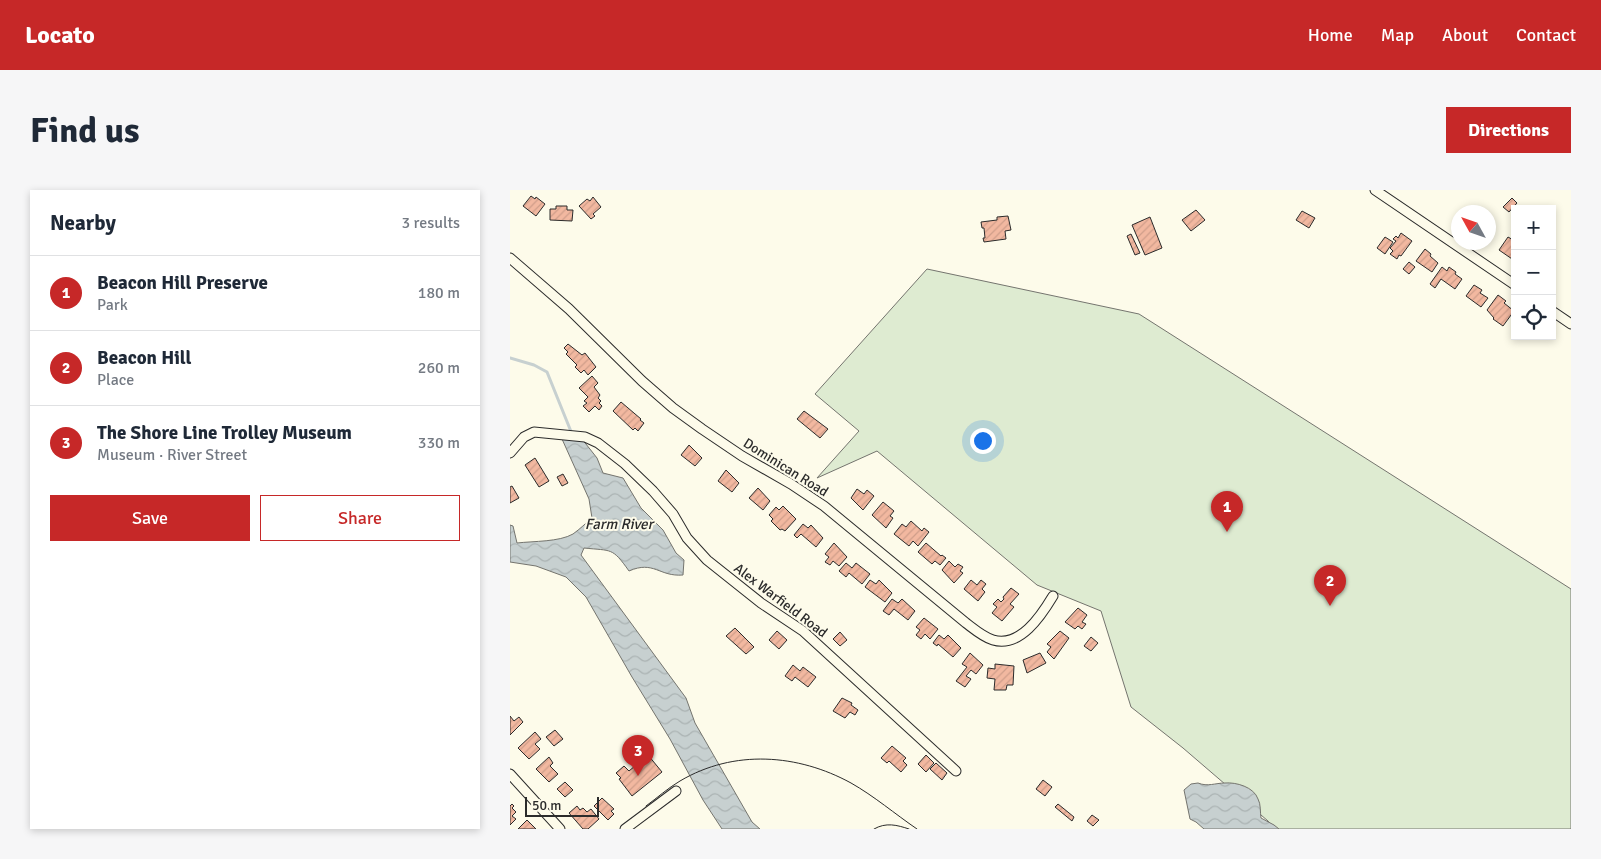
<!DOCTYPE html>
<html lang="en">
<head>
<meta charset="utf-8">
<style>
	body { margin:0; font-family:Signika,sans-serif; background:#f6f6f7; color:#1f2937 }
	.controls { position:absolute; right:15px; top:15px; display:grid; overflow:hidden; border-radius:0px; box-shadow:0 2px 8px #0003 }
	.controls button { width:45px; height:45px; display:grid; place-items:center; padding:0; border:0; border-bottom:1px solid #e0e1e3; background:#fff; color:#1f2937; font:25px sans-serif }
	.compass { position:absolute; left:941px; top:15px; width:45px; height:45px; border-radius:50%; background:#fff; box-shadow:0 2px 8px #0003; rotate:310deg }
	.scale { position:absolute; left:15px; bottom:12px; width:74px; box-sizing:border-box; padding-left:5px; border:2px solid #2b2b2b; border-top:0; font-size:14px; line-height:18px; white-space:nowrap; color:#2b2b2b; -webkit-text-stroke:4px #fdfbea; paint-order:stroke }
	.you { position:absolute; left:472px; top:250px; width:18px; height:18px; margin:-12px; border:4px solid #fff; border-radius:50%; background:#1a73e8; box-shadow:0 0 0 8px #1a73e833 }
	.badge { display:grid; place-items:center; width:32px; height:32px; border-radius:50%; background:#c62828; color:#fff; font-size:16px; font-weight:700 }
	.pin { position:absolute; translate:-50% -41px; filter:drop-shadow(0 1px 2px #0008) }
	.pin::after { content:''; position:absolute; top:26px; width:18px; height:15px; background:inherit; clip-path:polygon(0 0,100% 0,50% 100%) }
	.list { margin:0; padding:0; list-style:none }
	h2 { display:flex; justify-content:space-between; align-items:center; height:65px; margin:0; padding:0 20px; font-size:21px }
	h2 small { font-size:16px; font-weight:400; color:#747a83 }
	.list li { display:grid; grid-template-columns:32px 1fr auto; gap:15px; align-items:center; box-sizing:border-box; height:75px; padding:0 20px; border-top:1px solid #e0e1e3 }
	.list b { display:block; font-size:19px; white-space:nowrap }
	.list p { margin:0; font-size:16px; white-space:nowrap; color:#747a83 }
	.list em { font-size:16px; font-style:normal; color:#747a83 }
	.actions { display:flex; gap:10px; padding:15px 20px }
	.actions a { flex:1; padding:11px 0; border:1px solid #c62828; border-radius:0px; text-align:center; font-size:18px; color:#c62828 }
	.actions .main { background:#c62828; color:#fff }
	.icon { flex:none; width:28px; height:28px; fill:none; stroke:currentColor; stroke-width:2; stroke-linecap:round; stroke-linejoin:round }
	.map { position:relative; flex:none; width:1061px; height:639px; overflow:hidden; border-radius:0px }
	header { display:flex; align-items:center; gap:30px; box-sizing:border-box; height:70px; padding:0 25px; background:#c62828; color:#fff }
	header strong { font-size:24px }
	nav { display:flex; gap:28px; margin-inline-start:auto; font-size:18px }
	.intro { display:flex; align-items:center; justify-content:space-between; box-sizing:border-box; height:120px; padding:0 30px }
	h1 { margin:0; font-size:35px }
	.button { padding:12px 22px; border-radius:0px; background:#c62828; color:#fff; font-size:18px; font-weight:700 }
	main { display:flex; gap:30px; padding:0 30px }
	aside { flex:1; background:#fff; border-radius:0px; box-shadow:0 2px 8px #0003 }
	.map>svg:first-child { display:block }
</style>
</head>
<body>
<header>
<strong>Locato</strong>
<nav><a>Home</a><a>Map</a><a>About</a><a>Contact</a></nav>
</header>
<div class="intro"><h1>Find us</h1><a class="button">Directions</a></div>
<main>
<aside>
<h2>Nearby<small>3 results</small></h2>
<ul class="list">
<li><span class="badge">1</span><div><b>Beacon Hill Preserve</b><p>Park</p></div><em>180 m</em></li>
<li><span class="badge">2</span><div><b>Beacon Hill</b><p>Place</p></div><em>260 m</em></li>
<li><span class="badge">3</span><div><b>The Shore Line Trolley Museum</b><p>Museum · River Street</p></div><em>330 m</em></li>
</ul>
<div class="actions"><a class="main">Save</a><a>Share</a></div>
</aside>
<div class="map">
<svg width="1061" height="639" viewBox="0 0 1061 639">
	<defs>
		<pattern id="water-waves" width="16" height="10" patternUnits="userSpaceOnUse" patternTransform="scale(1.25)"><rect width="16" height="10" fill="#c7d0d0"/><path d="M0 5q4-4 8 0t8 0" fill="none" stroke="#abb3b3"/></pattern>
		<pattern id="building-hatch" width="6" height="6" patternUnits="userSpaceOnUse" patternTransform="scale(1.25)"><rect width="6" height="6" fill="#f2b8a0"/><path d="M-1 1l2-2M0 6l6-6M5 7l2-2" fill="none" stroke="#d09e8a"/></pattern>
	</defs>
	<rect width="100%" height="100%" fill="#fdfbea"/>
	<polygon fill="#deebd1" stroke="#74746e" points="417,79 629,124 1061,399 1061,639 765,639 758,631 673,558 621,517 591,421 527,395 367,261 307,288 349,241 305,204"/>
	<g fill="url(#water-waves)" stroke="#74746e">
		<path d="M52 249H72L87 268 93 283 113 288 131 318 153 340 166 363 174 370 173 385C149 387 144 370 119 381 102 357 102 361 74 358L71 365 176 508 185 533 242 632 250 639H212L193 610 160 549 122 487 76 407 56 387 26 376 0 372V335L3 336 7 353C24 351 49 352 63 344 70 339 76 333 82 328L79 309Z"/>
		<path d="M688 593C698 597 705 593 715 593 726 592 744 597 748 609 751 614 750 622 751 628L764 635 769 639H694L686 632 680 629 674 600 681 594Z"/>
	</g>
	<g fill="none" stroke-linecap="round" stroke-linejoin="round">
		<polyline stroke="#c7d0d0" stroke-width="3" points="0,168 24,175 37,182 62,244"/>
	</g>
	<g fill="url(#building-hatch)" stroke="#2b2b2b">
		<polygon points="21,6 25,9 26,7 35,14 26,26 13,16"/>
		<polygon points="83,7 91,17 83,24 85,26 81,29 69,16 77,9 80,11"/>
		<polygon points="1002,8 1007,13 999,22 993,17"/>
		<polygon points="46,16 57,16 57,20 63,20 62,31 40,30 40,19 46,19"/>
		<polygon points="686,20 695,30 681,41 672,30"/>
		<polygon points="792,21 805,28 799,38 786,30"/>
		<polygon points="498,26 501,40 495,41 496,49 474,52 473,48 475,48 474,38 472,38 471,32 487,30 487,27"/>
		<polygon points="640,27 652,58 635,65 622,35"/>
		<polygon points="891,43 902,51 891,66 889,65 887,69 880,64 883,61 880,58 886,51 883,49 886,46 888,48"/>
		<polygon points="621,44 630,63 625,65 617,46"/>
		<polygon points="875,47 883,52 875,64 867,58"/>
		<polygon points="998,47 1005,51 1005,71 989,60"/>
		<polygon points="915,59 921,64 920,66 928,73 922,82 906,71"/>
		<polygon points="899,72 905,77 899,84 893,79"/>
		<polygon points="932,77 937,81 939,77 946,82 945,84 952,89 945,99 931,89 925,98 920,94"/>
		<polygon points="964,95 972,100 970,103 978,108 971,117 956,106"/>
		<polygon points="988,105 996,111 994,113 1004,121 993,136 983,129 984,128 977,120"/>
		<polygon points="58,154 72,165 75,163 86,177 78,185 74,180 71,183 65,177 67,175 56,164 58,162 54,158"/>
		<polygon points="82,186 88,193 84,197 90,205 88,208 91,211 89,213 92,216 89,220 85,216 79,222 73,216 77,213 74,211 78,207 69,198"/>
		<polygon points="111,212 131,229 130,230 134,233 128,241 125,238 123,240 103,221"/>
		<polygon points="294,221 318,239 310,248 287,229"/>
		<polygon points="179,255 192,268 185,276 171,265"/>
		<polygon points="25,268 39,291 29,297 15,275"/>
		<polygon points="216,280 229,293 222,302 208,291"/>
		<polygon points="53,284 58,293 52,296 47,287"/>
		<polygon points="2,296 9,308 0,313 0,297"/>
		<polygon points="248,298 260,311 253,320 239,308"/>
		<polygon points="347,299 354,304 357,300 364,306 353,320 341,308"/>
		<polygon points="373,312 384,321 380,326 383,328 376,338 362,325"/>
		<polygon points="273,316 286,329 275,341 272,339 270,340 261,331 263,329 259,325 266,317 269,320"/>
		<polygon points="401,331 412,341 414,338 419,342 408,356 403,351 399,356 384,344 392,334 396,337"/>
		<polygon points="293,334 298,338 301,335 313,348 306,357 291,344 287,348 284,345"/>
		<polygon points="324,353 337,367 329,376 323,371 320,375 315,372 319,367 315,364"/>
		<polygon points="416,353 431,366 432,365 436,368 430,375 425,371 422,374 408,362"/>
		<polygon points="439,371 445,377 448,374 453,377 450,381 453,383 444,393 432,380"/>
		<polygon points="336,373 342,378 346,373 360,384 352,394 339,383 336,387 329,381"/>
		<polygon points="360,390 366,394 369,390 382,403 375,412 355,397"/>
		<polygon points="461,390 467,395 471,390 476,394 472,399 475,402 468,411 454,399"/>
		<polygon points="501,398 509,404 500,414 504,417 492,431 482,423 487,417 483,414 488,409 491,412 494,409 493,407"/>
		<polygon points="382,409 388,413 392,409 405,421 398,430 384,419 379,425 373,421"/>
		<polygon points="568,418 577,425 572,432 576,434 572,439 568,436 565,439 555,432"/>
		<polygon points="414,428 428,439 420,449 415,444 411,449 406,445 410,440 406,437"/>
		<polygon points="225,438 244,457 236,464 216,446"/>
		<polygon points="267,441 277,450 269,459 259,450"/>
		<polygon points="550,441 559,448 544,469 537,462 541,457 537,454"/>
		<polygon points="330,442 337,450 330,456 323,449"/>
		<polygon points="429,445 434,449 438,445 451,458 443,467 428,454 427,456 423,453"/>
		<polygon points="581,447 588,453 581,461 574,456"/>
		<polygon points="460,463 473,475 466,484 461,480 456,486 461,489 455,497 446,491 457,477 452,474"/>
		<polygon points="530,463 536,473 517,483 513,470"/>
		<polygon points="485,474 504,476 503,495 497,495 496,500 484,500 485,489 477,488 478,478 485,479"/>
		<polygon points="283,475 290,481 293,477 306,487 298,497 285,487 282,491 275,486"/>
		<polygon points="332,508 342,513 341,515 348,520 345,525 340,522 335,528 323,521"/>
		<polygon points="0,526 4,531 9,527 13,532 0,545"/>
		<polygon points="45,540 53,549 44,556 36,547"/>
		<polygon points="25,542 31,549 25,554 30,559 19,569 8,558"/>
		<polygon points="382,556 396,568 393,571 397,575 391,582 379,571 377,573 371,568"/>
		<polygon points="138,565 152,582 122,606 109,589 111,588 106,583 114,576 119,581"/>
		<polygon points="416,565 424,573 416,582 408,574"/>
		<polygon points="39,567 43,573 40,576 48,584 39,592 26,579"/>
		<polygon points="426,573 437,583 432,590 420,579"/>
		<polygon points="533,590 542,597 535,606 526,599"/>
		<polygon points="55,592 63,600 55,607 47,599"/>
		<polygon points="92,608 104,619 101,621 104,624 98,630 84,616"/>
		<polygon points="2,614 4,616 2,618 6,622 2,626 6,629 0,635 0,616"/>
		<polygon points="548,614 564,627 562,631 545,617"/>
		<polygon points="67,616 70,620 73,618 77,622 81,619 89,629 78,639 73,639 59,623"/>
		<polygon points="582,625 589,630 583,636 577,631"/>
		<polygon points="17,630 26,639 8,639"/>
	</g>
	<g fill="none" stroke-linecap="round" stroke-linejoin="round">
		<g stroke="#2b2b2b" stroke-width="11">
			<g id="minor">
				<polyline points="865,0 1005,95"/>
				<path d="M0 68 59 119 132 191 163 218 192 239 232 266 281 294 314 316 456 433C464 439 473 447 483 450 510 458 531 426 543 406"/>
				<polyline points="1042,121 1061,134"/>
				<polyline points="0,263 14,247 24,242 75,247 88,253 115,274 143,301 163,324 177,348 197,370 251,413 293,441 446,581"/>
				<polyline points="0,584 50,639"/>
				<polyline points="115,639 166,601"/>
			</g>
		</g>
		<use href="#minor" stroke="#fdfbea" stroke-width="9"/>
		<g stroke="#2b2b2b" stroke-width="1">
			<path d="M136 616C147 608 158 598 170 591 224 559 288 564 341 593 364 606 385 624 407 639"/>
			<path d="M364 639C376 632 387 635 399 639"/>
		</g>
	</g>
	<g text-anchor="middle" stroke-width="4" stroke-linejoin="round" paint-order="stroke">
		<g font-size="14" fill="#2b2b2b" stroke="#fdfbea">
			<text transform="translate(276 277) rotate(32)" y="5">Dominican Road</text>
			<text transform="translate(271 410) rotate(37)" y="5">Alex Warfield Road</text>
		</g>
		<g font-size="15" font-style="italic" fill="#2b2b2b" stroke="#fdfbea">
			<text x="109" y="339">Farm River</text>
		</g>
	</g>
</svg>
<div class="controls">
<button>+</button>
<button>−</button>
<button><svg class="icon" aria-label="locate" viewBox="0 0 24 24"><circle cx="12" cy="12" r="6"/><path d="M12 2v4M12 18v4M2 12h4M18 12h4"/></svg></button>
</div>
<svg class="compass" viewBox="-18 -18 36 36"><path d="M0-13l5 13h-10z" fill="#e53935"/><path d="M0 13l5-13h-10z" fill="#747a83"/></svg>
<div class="scale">50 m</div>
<div class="you"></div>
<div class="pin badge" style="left:717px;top:342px">1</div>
<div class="pin badge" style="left:820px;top:416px">2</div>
<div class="pin badge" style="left:128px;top:586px">3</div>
</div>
</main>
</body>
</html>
